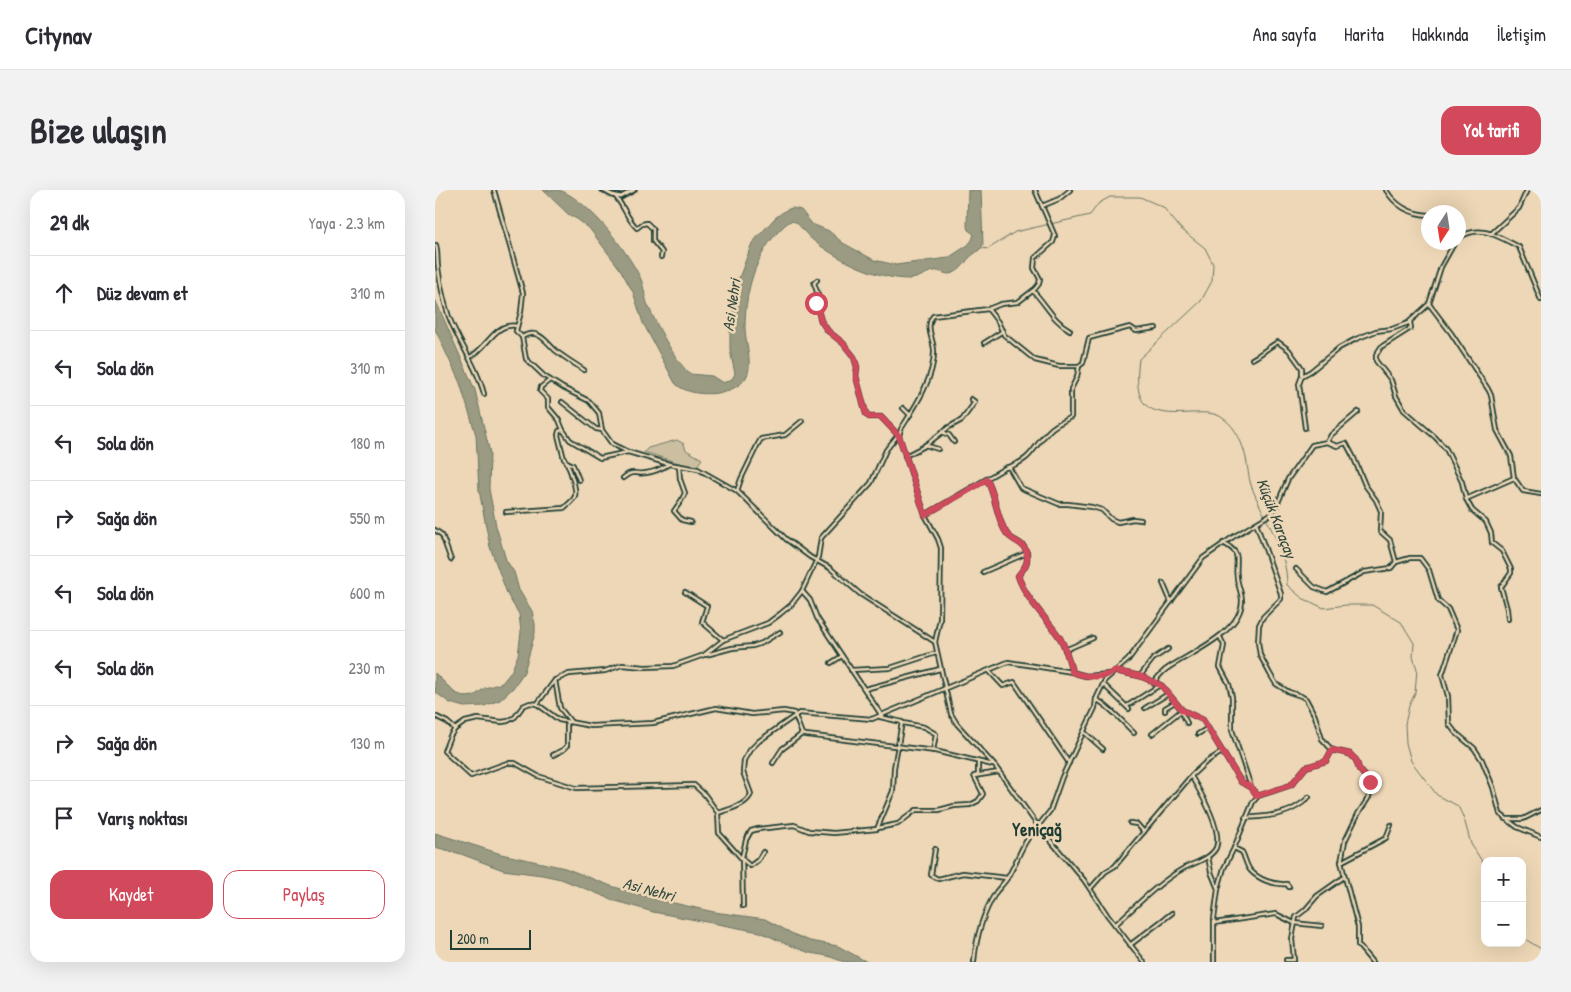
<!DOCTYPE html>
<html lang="tr">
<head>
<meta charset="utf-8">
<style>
	body { margin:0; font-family:"Patrick Hand",sans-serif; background:#f2f2f3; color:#2b2b33 }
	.controls { position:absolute; right:15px; bottom:15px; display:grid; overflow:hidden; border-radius:10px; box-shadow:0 5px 20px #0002 }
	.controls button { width:45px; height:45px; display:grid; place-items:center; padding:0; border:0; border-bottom:1px solid #e1e1e2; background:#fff; color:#2b2b33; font:25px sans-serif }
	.compass { position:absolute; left:986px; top:15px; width:45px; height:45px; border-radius:50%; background:#fff; box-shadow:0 5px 20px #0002; rotate:192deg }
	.scale { position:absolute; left:15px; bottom:12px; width:81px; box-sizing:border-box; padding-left:5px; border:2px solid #1f3d34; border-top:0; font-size:14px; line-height:18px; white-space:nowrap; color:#1f3d34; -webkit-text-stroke:4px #edd7b6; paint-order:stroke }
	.stop { position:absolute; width:15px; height:15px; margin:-11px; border:4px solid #d1495b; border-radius:50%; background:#fff }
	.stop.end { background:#d1495b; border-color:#fff; box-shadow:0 1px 5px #0008 }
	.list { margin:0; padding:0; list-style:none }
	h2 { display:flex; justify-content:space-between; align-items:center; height:65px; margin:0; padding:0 20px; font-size:21px }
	h2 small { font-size:16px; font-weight:400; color:#7c7c81 }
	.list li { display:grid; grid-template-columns:32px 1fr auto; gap:15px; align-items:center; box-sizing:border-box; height:75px; padding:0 20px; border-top:1px solid #e1e1e2 }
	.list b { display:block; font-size:19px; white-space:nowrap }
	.list em { font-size:16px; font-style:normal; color:#7c7c81 }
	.actions { display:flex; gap:10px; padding:15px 20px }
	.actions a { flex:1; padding:11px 0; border:1px solid #d1495b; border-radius:15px; text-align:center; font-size:18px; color:#d1495b }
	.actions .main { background:#d1495b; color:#fff }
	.icon { flex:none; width:28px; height:28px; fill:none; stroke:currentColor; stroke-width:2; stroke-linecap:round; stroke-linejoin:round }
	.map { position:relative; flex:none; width:1106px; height:772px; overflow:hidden; border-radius:15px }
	header { display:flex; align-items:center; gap:30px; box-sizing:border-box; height:70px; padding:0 25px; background:#fff; border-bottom:1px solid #e1e1e2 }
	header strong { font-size:24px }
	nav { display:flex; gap:28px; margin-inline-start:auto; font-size:18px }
	.intro { display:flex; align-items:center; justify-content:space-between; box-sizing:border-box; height:120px; padding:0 30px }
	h1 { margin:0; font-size:35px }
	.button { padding:12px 22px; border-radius:15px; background:#d1495b; color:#fff; font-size:18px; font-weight:700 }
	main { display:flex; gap:30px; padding:0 30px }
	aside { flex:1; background:#fff; border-radius:15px; box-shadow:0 5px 20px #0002 }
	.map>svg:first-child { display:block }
</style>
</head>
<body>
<header>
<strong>Citynav</strong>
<nav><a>Ana sayfa</a><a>Harita</a><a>Hakkında</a><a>İletişim</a></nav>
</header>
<div class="intro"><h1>Bize ulaşın</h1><a class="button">Yol tarifi</a></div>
<main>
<aside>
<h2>29 dk<small>Yaya · 2.3 km</small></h2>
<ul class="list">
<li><svg class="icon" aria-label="ahead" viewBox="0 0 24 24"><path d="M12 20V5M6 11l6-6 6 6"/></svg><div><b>Düz devam et</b></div><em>310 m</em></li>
<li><svg class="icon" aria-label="left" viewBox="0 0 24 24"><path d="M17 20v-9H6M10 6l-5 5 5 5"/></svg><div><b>Sola dön</b></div><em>310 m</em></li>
<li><svg class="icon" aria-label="left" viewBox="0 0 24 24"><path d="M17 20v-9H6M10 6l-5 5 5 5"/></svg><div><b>Sola dön</b></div><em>180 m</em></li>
<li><svg class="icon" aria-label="right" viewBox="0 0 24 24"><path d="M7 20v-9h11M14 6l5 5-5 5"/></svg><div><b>Sağa dön</b></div><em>550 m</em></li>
<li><svg class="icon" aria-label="left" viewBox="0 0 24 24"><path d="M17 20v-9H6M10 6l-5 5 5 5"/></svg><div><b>Sola dön</b></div><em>600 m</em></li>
<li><svg class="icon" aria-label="left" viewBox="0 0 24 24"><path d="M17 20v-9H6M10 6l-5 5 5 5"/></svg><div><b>Sola dön</b></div><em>230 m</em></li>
<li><svg class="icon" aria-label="right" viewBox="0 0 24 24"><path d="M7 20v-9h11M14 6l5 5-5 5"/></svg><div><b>Sağa dön</b></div><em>130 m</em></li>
<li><svg class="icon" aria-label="arrive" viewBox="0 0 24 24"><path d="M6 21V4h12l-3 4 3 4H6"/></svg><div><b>Varış noktası</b></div></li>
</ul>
<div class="actions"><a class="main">Kaydet</a><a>Paylaş</a></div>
</aside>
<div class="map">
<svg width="1106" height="772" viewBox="0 0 1106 772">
	<rect width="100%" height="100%" fill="#edd7b6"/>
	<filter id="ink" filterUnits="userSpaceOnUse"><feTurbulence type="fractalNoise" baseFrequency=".02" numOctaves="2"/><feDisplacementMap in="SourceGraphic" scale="10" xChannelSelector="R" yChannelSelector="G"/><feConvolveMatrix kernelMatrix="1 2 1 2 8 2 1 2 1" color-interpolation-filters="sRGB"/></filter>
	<g filter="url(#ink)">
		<polygon fill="#cbbea1" stroke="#757e6a" points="242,250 249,254 251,260 267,269 262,276 247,274 209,262 213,258"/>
		<g fill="#9b9b83" stroke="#697563">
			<path d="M108 0C113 0 122 0 127 1 156 14 191 59 205 87 209 95 209 104 212 113 220 132 240 171 255 184L277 186 288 193 297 189 300 184 295 160V139L303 91 317 53 340 28 351 20 357 18 366 20 377 34 394 41 408 53 439 70 461 75 513 68 533 55 537 50 539 44 533 40 532 36 533 0H546L548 55C545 61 539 63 534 68 529 74 524 83 514 84 509 84 504 80 499 81 491 82 484 89 474 89 443 89 403 70 379 51 372 46 367 38 361 32L355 31C323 55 310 98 310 137 310 152 317 168 313 183 306 207 255 210 240 193L208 133 198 102 185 79 154 38 142 29 134 25Z"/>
			<polygon points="0,109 40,200 55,263 54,299 61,336 71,370 79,382 84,400 97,421 100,434 100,443 89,482 78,498 65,510 49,516 29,517 15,513 0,502 0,483 20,503 31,507 39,506 50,498 67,493 76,482 83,465 86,442 84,424 73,406 55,357 44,300 41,245 25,193 0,139"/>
			<polygon points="0,643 66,664 130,678 176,696 221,709 279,722 330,729 360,745 375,751 403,756 432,772 409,772 393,766 375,763 356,756 325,742 218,722 181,711 126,689 107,685 68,680 26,664 0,657"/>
		</g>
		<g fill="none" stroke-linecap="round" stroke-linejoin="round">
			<g stroke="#697563" stroke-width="1">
				<path d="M547 58 553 59 580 42 655 25 664 13 675 7H705L728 17 746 39 770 58 778 74 777 91 766 111 704 169C698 216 710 226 756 223 767 223 779 221 789 229 801 237 808 255 811 268 813 277 813 286 816 295 828 328 852 358 852 395L867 408 889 418 911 415H937L966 432 979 453 978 467 982 479 980 503 974 516 970 534 971 553 976 571 1002 605 1023 616 1029 629 1036 654 1050 676"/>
				<polyline points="1087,747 1106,759"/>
			</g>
			<g stroke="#1f3d34" stroke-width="6">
				<g id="minor">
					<path d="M951 0C960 15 975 24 994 25"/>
					<path d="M180 6C189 16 192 29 202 38L207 34 212 33 218 39V51L227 62 226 67"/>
					<polyline points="1056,44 1084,18 1092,0"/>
					<path d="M1024 48C1045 33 1064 47 1084 57L1106 110"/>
					<path d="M1 55C3 63 2 69 3 77 5 93 9 112 14 127 24 153 42 176 49 204"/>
					<polyline points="382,90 379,93 383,105 381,113 386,131 393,141 408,153 419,167 422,177 421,186 431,224 434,227 446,227 464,246"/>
					<path d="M598 101C611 114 618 131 635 140"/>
					<polyline points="994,114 1016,143 1053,199 1056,205 1062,240 1076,266 1079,288 1088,301 1106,304"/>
					<polyline points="553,119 563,132 569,145 600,170 624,176 644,176 648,173 654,148 695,137 701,141 721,138"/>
					<polyline points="975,132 976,138 946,157 941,165 941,171 956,190 961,206 969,220 1000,247 1011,259 1027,292 1031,309 1037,320 1051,332 1056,343 1057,353 1067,361 1076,379 1076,383 1066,397 1072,419 1073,429"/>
					<polyline points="81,141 87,147 91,169 109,186 128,198 154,211 164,223 167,240 177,254 193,262 234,274 263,279 302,301 351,349 375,367 395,378 425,404 500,452"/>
					<path d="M87 147C103 137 111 152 121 161 130 168 140 174 149 180"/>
					<polyline points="549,153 568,141"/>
					<path d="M35 167C53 158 59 132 82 136"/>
					<path d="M817 169C827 164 833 157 843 152L854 160 867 178V186L864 194 870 238"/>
					<polyline points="867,186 876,181 904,158 921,149 941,141 957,139 973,133 994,114 1006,77 1020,52"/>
					<polyline points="115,190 106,197 105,201 113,209 113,217 124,230 128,240"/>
					<polyline points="127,212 161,239 167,240"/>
					<polyline points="468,218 475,225"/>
					<polyline points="507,242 514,245 519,252"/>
					<polyline points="892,252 896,245 923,222"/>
					<polyline points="490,255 503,259"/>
					<polyline points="470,266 488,257 514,237 527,230 540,212 536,209"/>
					<polyline points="244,276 245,289 250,303 246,311 239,321 247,330 256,332"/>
					<polyline points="574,277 586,298 624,314 633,314 657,317 667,320 676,329 683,332 698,329 706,330"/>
					<path d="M188 288C199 279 199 285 211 283 218 282 228 278 234 274"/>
					<polyline points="144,290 138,275 132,272 129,269 123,245 124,241 128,240 135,250 165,268 193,262"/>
					<path d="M552 290C561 306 562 331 572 344 579 353 591 351 592 366 593 375 588 379 583 386 592 411 611 427 625 448 631 458 634 470 637 482"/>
					<polyline points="302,301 306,289 323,254 326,249 350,245 367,231"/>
					<polyline points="847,303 853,289 877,255 892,252 902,256 911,253 918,266 930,295 941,310 946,321 945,341 955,350 961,372 956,378 929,382 892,402 879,397 861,379"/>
					<polyline points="1031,309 1079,288"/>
					<path d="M71 322 129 318C132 315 139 310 140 306 142 299 135 280 132 273"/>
					<path d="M490 325 570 278C599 270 596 258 615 240 621 234 629 231 636 227V199L642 187 644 176"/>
					<polyline points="821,333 846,404 846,409 828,427 824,435 823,452 825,465 835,484 841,494 854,502 866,506 871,509 880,526 887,549 897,560 915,564 921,570 924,579 935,592 936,598 934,607 923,624 910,651 906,672 923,737 923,755 937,772"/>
					<polyline points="0,340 7,345 16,370"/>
					<polyline points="961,372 975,368 985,368 994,380 1003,410 1013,419 1022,440 1007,485 1013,506 1014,534 1020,542 1039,558 1047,570 1058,597 1065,624 1082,637 1106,647"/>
					<polyline points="548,382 592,363"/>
					<polyline points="728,393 736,412"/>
					<polyline points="250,402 272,416 267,432 288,450"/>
					<polyline points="785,447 789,455 785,477 794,494 797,507 797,540 816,597"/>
					<polyline points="630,460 658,448"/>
					<polyline points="271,465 297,458 318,456 327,453 345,442"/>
					<polyline points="396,473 407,466"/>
					<polyline points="416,480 455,478 501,463"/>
					<polyline points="554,481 568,496 579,492 634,573"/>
					<polyline points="680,481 705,486 719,492 727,496 747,520 768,530 806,592 816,597 823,606"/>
					<polyline points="705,486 718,469 733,459"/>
					<polyline points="120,490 125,518 136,532"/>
					<path d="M719 492C723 487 728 481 733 478 755 463 806 443 807 411 807 403 803 396 802 388 799 369 809 364 788 353"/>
					<polyline points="668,494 694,519"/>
					<polyline points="430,499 505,479"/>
					<path d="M661 509C676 518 687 531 699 543"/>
					<polyline points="102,514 120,490 134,484 170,481 187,475 210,477 238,476 269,465 288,450 333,433 345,424 356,415 367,401 383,367 386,348 436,293 451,260 463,245"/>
					<polyline points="692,516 725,495"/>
					<polyline points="710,518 733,504"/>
					<polyline points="730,521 730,518 740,512"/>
					<polyline points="746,521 752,533"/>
					<polyline points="0,526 12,532 20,539"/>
					<polyline points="468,533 489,537 501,544 498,561"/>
					<polyline points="649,542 668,559"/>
					<polyline points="717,544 747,520"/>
					<polyline points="763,544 773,538"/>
					<polyline points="118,565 128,560 132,556 132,532"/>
					<polyline points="543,572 543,585"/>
					<polyline points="338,573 347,559 367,544"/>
					<path d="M283 623C294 619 311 616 316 604L308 582 309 570 315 560 324 551 364 523 437 529 573 472 637 482 651 486 675 484"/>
					<path d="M810 628C835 626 855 626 874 607"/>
					<polyline points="1070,629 1088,629 1106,620"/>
					<polyline points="695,633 702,634 709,642"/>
					<polyline points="443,638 463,634 481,620 504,620 519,616 535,615 543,611 548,604 539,586 564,582"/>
					<path d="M799 658 807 662C810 667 811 675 815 680 824 690 839 695 852 694L854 697"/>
					<polyline points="500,659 496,685 503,689 528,683 572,688"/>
					<polyline points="328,662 323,670 315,676 307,669 284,643 283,623 270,605 259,595 141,598 103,586 80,573 72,573 36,586 9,561 15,546 20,539 30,532 43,529 67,532 73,531 80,527 88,516 95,513 102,514 124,530 156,536 218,533 281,518 317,524 349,521 359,523 367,544 371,545 500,561 558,575"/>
					<polyline points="773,667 776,682 783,699 779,729 779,772"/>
					<polyline points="906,672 951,648 956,635"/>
					<polyline points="655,699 670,682 680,676 756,586 771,572 787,562"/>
					<polyline points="783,699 789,678 799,658 818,612 823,606 856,595 871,577 891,571 897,560"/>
					<polyline points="308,716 307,667 311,650 316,641 323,639 359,635 374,641 399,643 442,639 458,601 459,578 467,532 445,527 445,523 382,428 375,410 367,401"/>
					<polyline points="779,733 841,724 859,733 887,736"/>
					<path d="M680 735C702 715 723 693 749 678 759 673 775 669 781 658 788 641 765 601 756 586"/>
					<polyline points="695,755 737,723"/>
					<polyline points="851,770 859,770 857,749 861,727 870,720 882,706 909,687"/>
					<path d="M539 772C541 748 548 723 561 702 565 697 570 692 573 687 584 668 587 652 603 636"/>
				</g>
			</g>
			<g stroke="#1f3d34" stroke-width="6">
				<g id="tertiary">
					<polyline points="59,0 88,103 86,122 81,141"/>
					<path d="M600 0 620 46 618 52 600 68 599 78 605 89 604 94 600 99 583 112 566 114 553 119 498 126C490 137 498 148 499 160 500 187 480 217 466 239L464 246 490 325 503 349 506 358 505 429 500 452 516 524 522 534 560 576 603 636 649 690 673 726 709 772"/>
					<polyline points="607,16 624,9 635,0"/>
					<polyline points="603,636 615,621 627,587 660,518 661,509 670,490 693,470 768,368 798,347 839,322 847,303"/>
				</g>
			</g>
			<g stroke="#1f3d34" stroke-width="7">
				<polyline id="secondary" points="168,0 177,5 186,7 199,0"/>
			</g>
			<use href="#minor" stroke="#edd7b6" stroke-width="2.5"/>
			<use href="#tertiary" stroke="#edd7b6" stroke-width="2.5"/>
			<use href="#secondary" stroke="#edd7b6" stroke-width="3"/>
		</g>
	</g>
	<g fill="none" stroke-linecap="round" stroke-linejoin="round" filter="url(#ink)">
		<path stroke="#d1495b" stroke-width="6" d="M381 113 386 131 393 141 408 153 419 167 422 177 421 186 431 224 434 227H446L464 246 490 325 552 290C561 306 562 331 572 344 579 353 591 352 592 366 593 375 588 379 583 386 592 411 611 427 625 448 631 458 634 470 637 482 650 487 668 489 680 481L705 486 719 492 727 496 747 520 768 530 806 592 816 597 822 606 856 595 871 577 891 571 897 560 915 564 921 570 924 579 935 592"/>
	</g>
	<g text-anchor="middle" stroke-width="5" stroke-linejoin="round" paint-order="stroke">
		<g font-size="16" font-style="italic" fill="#324b40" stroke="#edd7b6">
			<text transform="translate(296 115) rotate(-82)" y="6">Asi Nehri</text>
			<text transform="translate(842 328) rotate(69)" y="6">Küçük Karaçay</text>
			<text transform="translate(214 699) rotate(15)" y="6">Asi Nehri</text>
		</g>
		<g font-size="18" font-weight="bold" fill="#1f3d34" stroke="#edd7b6">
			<text x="602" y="646">Yeniçağ</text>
		</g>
	</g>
</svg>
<div class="controls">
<button>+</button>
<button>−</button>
</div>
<svg class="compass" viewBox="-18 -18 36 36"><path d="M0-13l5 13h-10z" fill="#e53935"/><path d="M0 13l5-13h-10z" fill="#7c7c81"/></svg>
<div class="scale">200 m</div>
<div class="stop" style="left:381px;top:113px"></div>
<div class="stop end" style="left:935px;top:592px"></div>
</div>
</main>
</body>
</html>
